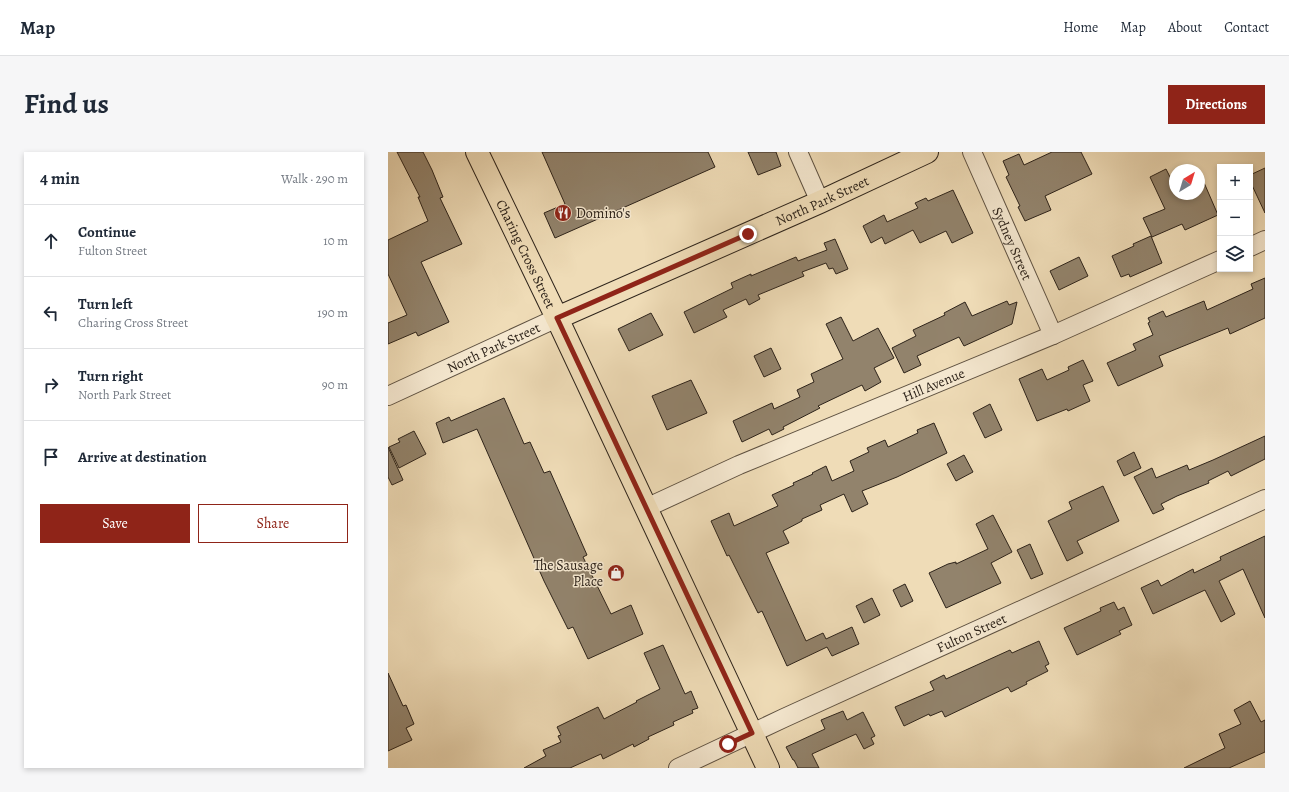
<!DOCTYPE html>
<html lang="en">
<head>
<meta charset="utf-8">
<style>
	body { margin:0; font-family:Alegreya,serif; background:#f6f6f7; color:#1f2937 }
	.controls { position:absolute; right:12px; top:12px; display:grid; overflow:hidden; border-radius:0px; box-shadow:0 2px 6px #0003 }
	.controls button { width:36px; height:36px; display:grid; place-items:center; padding:0; border:0; border-bottom:1px solid #e0e1e3; background:#fff; color:#1f2937; font:20px sans-serif }
	.compass { position:absolute; left:781px; top:12px; width:36px; height:36px; border-radius:50%; background:#fff; box-shadow:0 2px 6px #0003; rotate:38deg }
	.stop { position:absolute; width:12px; height:12px; margin:-9px; border:3px solid #8f2418; border-radius:50%; background:#fff }
	.stop.end { background:#8f2418; border-color:#fff; box-shadow:0 1px 4px #0008 }
	.list { margin:0; padding:0; list-style:none }
	h2 { display:flex; justify-content:space-between; align-items:center; height:52px; margin:0; padding:0 16px; font-size:17px }
	h2 small { font-size:13px; font-weight:400; color:#747a83 }
	.list li { display:grid; grid-template-columns:26px 1fr auto; gap:12px; align-items:center; box-sizing:border-box; height:72px; padding:0 16px; border-top:1px solid #e0e1e3 }
	.list b { display:block; font-size:15px; white-space:nowrap }
	.list p { margin:0; font-size:13px; white-space:nowrap; color:#747a83 }
	.list em { font-size:13px; font-style:normal; color:#747a83 }
	.actions { display:flex; gap:8px; padding:12px 16px }
	.actions a { flex:1; padding:9px 0; border:1px solid #8f2418; border-radius:0px; text-align:center; font-size:14px; color:#8f2418 }
	.actions .main { background:#8f2418; color:#fff }
	.icon { flex:none; width:22px; height:22px; fill:none; stroke:currentColor; stroke-width:2; stroke-linecap:round; stroke-linejoin:round }
	.map { position:relative; flex:none; width:877px; height:616px; overflow:hidden; border-radius:0px }
	header { display:flex; align-items:center; gap:24px; box-sizing:border-box; height:56px; padding:0 20px; background:#fff; border-bottom:1px solid #e0e1e3 }
	header strong { font-size:19px }
	nav { display:flex; gap:22px; margin-inline-start:auto; font-size:14px }
	.intro { display:flex; align-items:center; justify-content:space-between; box-sizing:border-box; height:96px; padding:0 24px }
	h1 { margin:0; font-size:28px }
	.button { padding:10px 18px; border-radius:0px; background:#8f2418; color:#fff; font-size:14px; font-weight:700 }
	main { display:flex; gap:24px; padding:0 24px }
	aside { flex:1; background:#fff; border-radius:0px; box-shadow:0 2px 6px #0003 }
	.map>svg:first-child { display:block }
</style>
</head>
<body>
<header>
<strong>Map</strong>
<nav><a>Home</a><a>Map</a><a>About</a><a>Contact</a></nav>
</header>
<div class="intro"><h1>Find us</h1><a class="button">Directions</a></div>
<main>
<aside>
<h2>4 min<small>Walk · 290 m</small></h2>
<ul class="list">
<li><svg class="icon" aria-label="ahead" viewBox="0 0 24 24"><path d="M12 20V5M6 11l6-6 6 6"/></svg><div><b>Continue</b><p>Fulton Street</p></div><em>10 m</em></li>
<li><svg class="icon" aria-label="left" viewBox="0 0 24 24"><path d="M17 20v-9H6M10 6l-5 5 5 5"/></svg><div><b>Turn left</b><p>Charing Cross Street</p></div><em>190 m</em></li>
<li><svg class="icon" aria-label="right" viewBox="0 0 24 24"><path d="M7 20v-9h11M14 6l5 5-5 5"/></svg><div><b>Turn right</b><p>North Park Street</p></div><em>90 m</em></li>
<li><svg class="icon" aria-label="arrive" viewBox="0 0 24 24"><path d="M6 21V4h12l-3 4 3 4H6"/></svg><div><b>Arrive at destination</b></div></li>
</ul>
<div class="actions"><a class="main">Save</a><a>Share</a></div>
</aside>
<div class="map">
<svg width="877" height="616" viewBox="0 0 877 616">
	<rect width="100%" height="100%" fill="#efdcb7"/>
	<filter id="stains"><feTurbulence type="fractalNoise" baseFrequency=".005" numOctaves="4"/><feColorMatrix values="0 0 0 0 .2 0 0 0 0 .09 0 0 0 0 .02 0 0 0 .5 -.17"/></filter>
	<radialGradient id="worn" r=".72"><stop offset=".6" stop-color="#630" stop-opacity="0"/><stop offset="1" stop-color="#630" stop-opacity=".3"/></radialGradient>
	<g fill="#92836c" stroke="#2d231a">
		<polygon points="9,0 35,0 44,18 55,45 52,46 74,92 33,110 61,170 30,184 28,180 0,192 0,171 19,163 0,122 0,88 40,69 30,45 32,45"/>
		<polygon points="154,0 320,0 327,15 167,86 156,61 177,52"/>
		<polygon points="360,0 388,0 393,14 370,23"/>
		<polygon points="664,0 693,0 704,22 657,44 663,58 637,69 630,55 632,54 618,25 621,23 615,9 631,2 636,13"/>
		<polygon points="877,16 877,61 862,29 862,23"/>
		<polygon points="778,17 787,35 787,42 811,42 811,19 830,63 797,78 794,72 764,85 755,66 777,57 762,25"/>
		<polygon points="565,38 585,81 564,91 558,79 532,91 525,78 497,92 494,85 483,91 475,74 496,63 499,70 530,56 527,51 538,46 540,49"/>
		<polygon points="763,84 774,111 742,125 741,122 733,125 724,104 746,94 745,92"/>
		<polygon points="447,87 460,117 448,122 445,116 441,117 438,111 414,120 416,124 370,143 372,147 361,153 358,147 335,158 339,165 306,181 296,160 345,136 343,131 363,122 363,124 408,105 410,109 439,98 436,91"/>
		<polygon points="691,105 700,124 671,138 662,119"/>
		<polygon points="877,126 877,166 842,182 840,176 771,204 775,214 730,234 719,211 748,198 745,192 765,183 760,171 762,170 760,166 775,159 778,165 816,149 819,158 865,137 863,132"/>
		<polygon points="619,149 621,153 629,150 624,172 576,194 571,185 529,204 533,213 516,221 504,196 528,184 525,178 557,163 556,161 577,150 584,164"/>
		<polygon points="263,161 275,183 241,199 230,177"/>
		<polygon points="453,165 465,189 490,176 506,206 486,216 493,230 477,239 474,233 430,254 432,256 395,275 396,277 384,283 381,277 354,290 345,269 384,251 386,257 412,245 409,238 426,230 423,222 455,207 438,172"/>
		<polygon points="383,196 393,217 376,225 366,204"/>
		<polygon points="695,208 705,229 695,233 702,249 680,259 679,257 649,269 631,227 654,217 659,228 681,218 680,215"/>
		<polygon points="303,228 319,261 279,278 264,244"/>
		<polygon points="116,246 136,292 142,290 156,321 162,319 199,403 195,405 223,462 243,453 255,482 200,507 185,475 180,477 156,429 89,277 55,291 48,271 61,265 63,269"/>
		<polygon points="602,252 614,278 597,286 585,261"/>
		<polygon points="546,271 559,301 509,325 474,339 480,352 464,360 456,342 432,353 434,358 414,367 414,369 395,379 401,391 378,401 418,489 435,481 438,487 464,475 471,492 444,504 439,495 399,514 374,459 370,461 341,403 339,404 323,369 341,361 346,374 390,354 384,343 406,333 405,331 425,322 424,321 438,314 444,329 466,319 462,309 481,300 479,296 497,288 500,295 530,281 529,278"/>
		<polygon points="26,279 38,302 11,316 1,295 12,290 10,287"/>
		<polygon points="877,284 877,307 843,324 840,319 820,329 821,331 789,344 773,352 776,357 765,362 746,325 764,316 768,326 799,313 801,318 825,308"/>
		<polygon points="0,295 15,328 4,333 0,325"/>
		<polygon points="746,300 753,316 736,324 729,309"/>
		<polygon points="576,303 585,320 568,329 559,312"/>
		<polygon points="715,334 731,369 689,389 695,401 679,409 660,369 684,357 681,350"/>
		<polygon points="605,363 624,400 603,411 613,431 558,456 541,421 560,412 568,410 568,412 600,397 588,372"/>
		<polygon points="877,384 877,466 855,417 831,429 847,462 833,470 817,438 765,462 753,436 770,428 773,434 805,417 806,421 833,408 832,405"/>
		<polygon points="642,392 655,422 643,427 629,398"/>
		<polygon points="517,432 525,449 513,455 505,438"/>
		<polygon points="484,446 492,463 476,471 468,454"/>
		<polygon points="726,450 730,458 736,455 744,473 731,479 733,482 689,503 676,476 713,459 712,456"/>
		<polygon points="651,489 661,512 657,514 660,519 638,530 639,532 623,540 620,535 557,565 554,559 542,564 541,562 516,574 507,555 546,538 542,530 556,523 558,527 622,498 624,501"/>
		<polygon points="275,493 297,542 303,539 310,556 304,558 305,561 285,570 286,573 260,585 261,587 246,595 245,592 215,607 213,602 182,616 136,616 158,604 155,598 173,590 170,584 173,583 169,575 210,555 216,567 249,550 248,549 272,537 256,501"/>
		<polygon points="0,521 15,554 18,553 26,572 18,576 24,588 0,599"/>
		<polygon points="862,549 873,570 877,568 877,600 841,616 796,616 837,596 831,582 853,572 846,558"/>
		<polygon points="455,559 459,568 475,560 487,584 483,586 486,592 476,597 468,582 424,602 431,616 410,616 406,608 405,608 398,595 437,577 433,568"/>
	</g>
	<g fill="none" stroke-linecap="round" stroke-linejoin="round">
		<g stroke="#5e5141" stroke-width="20">
			<g id="minor">
				<polyline points="410,0 432,50"/>
				<path id="s1" d="M584 0 665 183"/>
				<polyline points="862,95 877,88"/>
				<path id="s2" d="M0 244 169 166"/>
				<path id="s3" d="M258 356 351 313 665 183 832 108"/>
				<path id="s4" d="M290 616 396 566 877 347"/>
			</g>
		</g>
		<g stroke="#2d231a" stroke-width="24">
			<g id="major">
				<path id="s5" d="M89 0 169 166 380 616"/>
				<path id="s6" d="M169 166 432 50 539 0"/>
			</g>
		</g>
		<use href="#minor" stroke="#f5e8d0" stroke-width="18"/>
		<use href="#major" stroke="#efdcb7" stroke-width="22"/>
	</g>
	<g fill="none" stroke-linecap="round" stroke-linejoin="round">
		<polyline stroke="#8f2418" stroke-width="5" points="340,592 364,581 169,166 360,82"/>
	</g>
	<defs>
		<g id="restaurant-disc" transform="scale(0.9)"><circle r="9.5" fill="#8f2418" stroke="#f5e8d0"/><path d="M-5-6h1v4h1v-4h1v4h1v-4h1v5L-1.5 .5V6h-2V.5L-5-1ZM5-6V6H3V1.5H1.5Q1.5-4 5-6Z" fill="#fff"/></g>
		<g id="shop-disc" transform="scale(0.9)"><circle r="9.5" fill="#8f2418" stroke="#f5e8d0"/><path d="M-5-2.5h2.3a2.7 3.5 0 0 1 5.4 0H5L5.5 6h-11ZM-1.5-2.5h3a1.5 2.3 0 0 0-3 0Z" fill="#fff"/></g>
	</defs>
	<g fill-rule="evenodd">
		<use href="#restaurant-disc" x="175" y="61"/>
		<use href="#shop-disc" x="228" y="421"/>
	</g>
	<g text-anchor="middle" stroke-width="3" stroke-linejoin="round" paint-order="stroke">
		<g font-size="14" fill="#2d231a" stroke="#f5e8d0">
			<text dy="5" stroke="none"><textPath href="#s6" startOffset="290">North Park Street</textPath></text>
			<text dy="5" stroke="none"><textPath href="#s1" startOffset="100">Sydney Street</textPath></text>
			<text dy="5" stroke="none"><textPath href="#s5" startOffset="113">Charing Cross Street</textPath></text>
			<text dy="5" stroke="none"><textPath href="#s2" startOffset="116">North Park Street</textPath></text>
			<text dy="5" stroke="none"><textPath href="#s3" startOffset="313">Hill Avenue</textPath></text>
			<text dy="5" stroke="none"><textPath href="#s4" startOffset="323">Fulton Street</textPath></text>
		</g>
		<g font-size="14" fill="#2d231a" stroke="#f5e8d0" text-anchor="start">
			<text x="188" y="66">Domino's</text>
			<text x="215" y="418" text-anchor="end">The Sausage<tspan x="215" dy="16">Place</tspan></text>
		</g>
	</g>
	<rect width="100%" height="100%" filter="url(#stains)"/>
	<rect width="100%" height="100%" fill="url(#worn)"/>
</svg>
<div class="controls">
<button>+</button>
<button>−</button>
<button><svg class="icon" aria-label="layers" viewBox="0 0 24 24"><path d="M12 4l9 5-9 5-9-5zM3 14l9 5 9-5"/></svg></button>
</div>
<svg class="compass" viewBox="-18 -18 36 36"><path d="M0-13l5 13h-10z" fill="#e53935"/><path d="M0 13l5-13h-10z" fill="#747a83"/></svg>
<div class="stop" style="left:340px;top:592px"></div>
<div class="stop end" style="left:360px;top:82px"></div>
</div>
</main>
</body>
</html>
